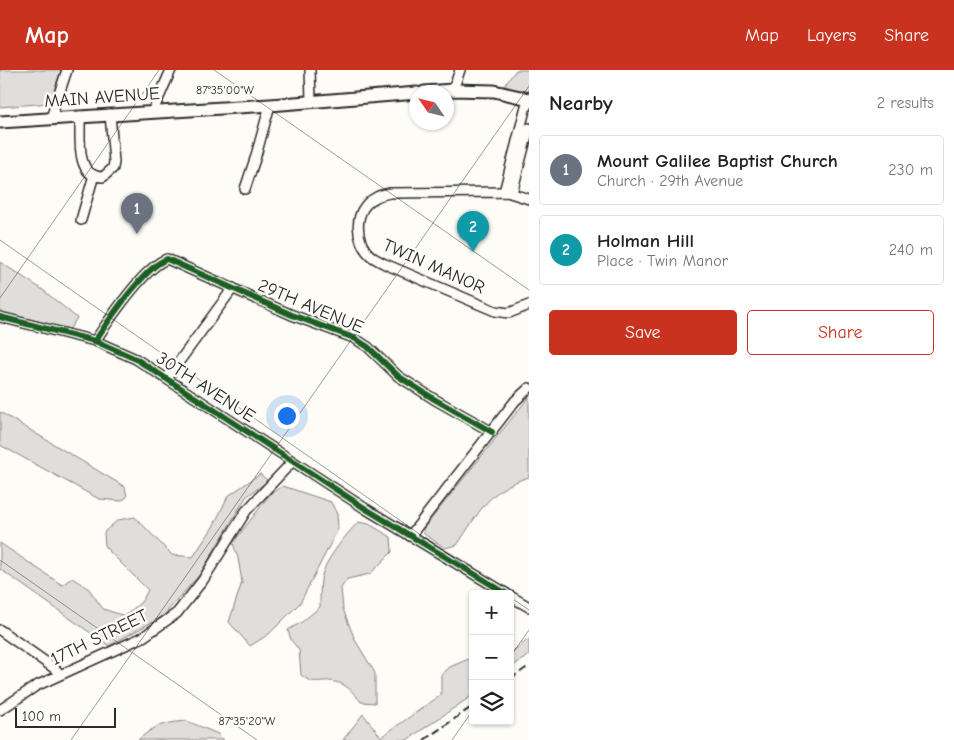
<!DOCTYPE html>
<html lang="en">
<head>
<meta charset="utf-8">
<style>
	body { margin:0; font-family:"Comic Neue",sans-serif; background:#f6f6f6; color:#202124 }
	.controls { position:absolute; right:15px; bottom:15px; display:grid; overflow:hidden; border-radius:5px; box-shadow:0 1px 4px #0004 }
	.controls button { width:45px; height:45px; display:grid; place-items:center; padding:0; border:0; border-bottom:1px solid #e0e0e0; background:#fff; color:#202124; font:25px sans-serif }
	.compass { position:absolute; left:409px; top:15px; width:45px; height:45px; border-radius:50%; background:#fff; box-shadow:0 1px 4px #0004; rotate:305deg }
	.scale { position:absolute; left:15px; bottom:12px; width:101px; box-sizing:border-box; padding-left:5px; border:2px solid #2b2b2b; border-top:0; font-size:14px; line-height:18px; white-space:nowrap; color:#2b2b2b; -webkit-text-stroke:4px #fdfcf7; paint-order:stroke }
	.you { position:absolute; left:286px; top:345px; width:18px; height:18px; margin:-12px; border:4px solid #fff; border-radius:50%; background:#1a73e8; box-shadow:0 0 0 8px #1a73e833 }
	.badge { display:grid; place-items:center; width:32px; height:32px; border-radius:50%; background:#c8321e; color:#fff; font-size:16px; font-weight:700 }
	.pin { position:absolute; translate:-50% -41px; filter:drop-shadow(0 1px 2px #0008) }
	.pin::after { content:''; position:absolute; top:26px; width:18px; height:15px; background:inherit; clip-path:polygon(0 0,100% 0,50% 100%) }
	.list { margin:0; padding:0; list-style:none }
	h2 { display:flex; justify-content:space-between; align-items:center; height:65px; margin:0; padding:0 20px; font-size:21px }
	h2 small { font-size:16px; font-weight:400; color:#757577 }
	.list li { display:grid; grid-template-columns:32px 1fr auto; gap:15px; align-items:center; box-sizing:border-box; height:70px; margin:0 10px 10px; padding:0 10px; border:1px solid #e0e0e0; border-radius:5px }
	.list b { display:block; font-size:19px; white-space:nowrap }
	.list p { margin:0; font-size:16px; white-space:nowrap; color:#757577 }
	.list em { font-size:16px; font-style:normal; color:#757577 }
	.actions { display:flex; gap:10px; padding:15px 20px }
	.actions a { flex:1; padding:11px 0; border:1px solid #c8321e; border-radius:5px; text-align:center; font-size:18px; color:#c8321e }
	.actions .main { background:#c8321e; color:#fff }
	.icon { flex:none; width:28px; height:28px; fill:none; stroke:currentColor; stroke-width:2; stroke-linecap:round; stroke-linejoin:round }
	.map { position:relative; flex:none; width:529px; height:670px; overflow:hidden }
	header { display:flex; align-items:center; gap:30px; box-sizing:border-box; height:70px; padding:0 25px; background:#c8321e; color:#fff }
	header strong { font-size:24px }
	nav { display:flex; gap:28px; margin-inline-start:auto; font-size:18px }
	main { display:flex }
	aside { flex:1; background:#fff }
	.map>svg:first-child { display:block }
</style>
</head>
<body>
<header>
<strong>Map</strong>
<nav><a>Map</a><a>Layers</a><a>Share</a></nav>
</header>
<main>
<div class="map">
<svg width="529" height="670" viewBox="0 0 529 670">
	<rect width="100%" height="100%" fill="#fdfcf7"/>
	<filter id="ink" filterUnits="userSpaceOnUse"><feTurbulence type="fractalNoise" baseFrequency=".02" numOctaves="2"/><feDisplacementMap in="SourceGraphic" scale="10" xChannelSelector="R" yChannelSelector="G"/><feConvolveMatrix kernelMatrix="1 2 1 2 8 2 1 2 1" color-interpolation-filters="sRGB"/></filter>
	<g filter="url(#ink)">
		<g fill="#dfdeda" stroke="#858482">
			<polygon points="0,0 61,0 50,33 0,37"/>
			<polygon points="516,0 529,0 529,22 503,17"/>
			<polygon points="0,192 43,220 77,248 69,260 0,242"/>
			<path d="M529 327V407C488 419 479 443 457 475L445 478 424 464 423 459Z"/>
			<polygon points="0,342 125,417 127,427 121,431 99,429 0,375"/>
			<polygon points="260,404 268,411 246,427 200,504 163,546 109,576 0,499 0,473 62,515 72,508 89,519 103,539 125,546 142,531 148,520 105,477 104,462 118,450 135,447 172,485 193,487 213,457 228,426"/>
			<polygon points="283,416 331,432 337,444 338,459 300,533 269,564 250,576 229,552 242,512 238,488 233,473 271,423"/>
			<path d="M358 452 369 454 391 467 392 482 370 504 347 509 341 518 343 539 355 570 375 603V633L361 632C354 623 347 614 335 612 319 608 316 617 301 605L299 580 291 570 288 560 302 552 320 537C320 528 320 519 321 510 323 492 346 465 358 452Z"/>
			<polygon points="529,569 529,585 510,598 510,583"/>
			<polygon points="473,587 473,625 407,670 343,670 363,644 381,667 441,625 441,605 450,597"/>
			<path d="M187 651 218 664 224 670H138C155 655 164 653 187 651Z"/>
		</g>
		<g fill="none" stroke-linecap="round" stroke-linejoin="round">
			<g stroke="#2b2b2b" stroke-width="12">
				<g id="minor">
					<polyline points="310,0 311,30"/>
					<polyline points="453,20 460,0"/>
					<polyline points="153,41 171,0"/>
					<path d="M80 46C81 65 74 108 103 107L113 98 114 92 110 44"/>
					<polyline points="51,48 67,0"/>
					<polyline points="245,119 255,89 270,35"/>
					<polyline points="504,122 526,36 529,33"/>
					<polyline points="512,123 529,58"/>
					<path d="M529 129 507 122 390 123C385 124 379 125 375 128 353 139 354 171 371 186 375 189 381 192 385 194L495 241 509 243 529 235"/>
					<polyline points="81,150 94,105"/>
					<polyline points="0,247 95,271 136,289 366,439 507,524"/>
					<path d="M95 271C109 250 144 197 167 189L292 245 354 268 368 277 398 306 434 329 492 362"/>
					<polyline points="167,308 233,218"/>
					<polyline points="410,466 515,331 529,318"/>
					<polyline points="510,526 529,537"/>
					<polyline points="0,560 54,598 60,604"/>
					<polyline points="0,640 36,616 143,567 177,543 203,510 246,441 292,392"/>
				</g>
			</g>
			<g stroke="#2b2b2b" stroke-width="15">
				<g id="major">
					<polyline points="424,22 453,20 494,21 529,29"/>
					<polyline points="0,52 270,35 417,23"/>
				</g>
			</g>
			<use href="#minor" stroke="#fdfcf7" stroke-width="9"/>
			<use href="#major" stroke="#fdfcf7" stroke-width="11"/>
			<g stroke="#2b2b2b" stroke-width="2" stroke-dasharray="8 4" stroke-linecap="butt">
				<polyline points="510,609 529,596"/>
				<polyline points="424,670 473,636"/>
			</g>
			<g stroke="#fdfcf7" stroke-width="9">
				<g id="cycleway">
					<polyline points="0,247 95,271 136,289 366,439 507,524"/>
					<path d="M95 271C109 250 144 197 167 189L292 245 354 268 368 277 398 306 434 329 492 362"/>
				</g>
			</g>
			<use href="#cycleway" stroke="#1b5e20" stroke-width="6"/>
		</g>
	</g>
	<path fill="none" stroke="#2b2b2b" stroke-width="1" stroke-opacity="0.45" d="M214 0 529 220M0 170 505 524M0 228 159 0M0 490 257 670M510 527 529 540M510 587 529 560M71 670 529 16M452 670 473 640"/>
	<g text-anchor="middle" stroke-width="5" stroke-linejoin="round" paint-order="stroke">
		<g font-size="18" fill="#2b2b2b" stroke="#fdfcf7">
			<text transform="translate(102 27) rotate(-4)" y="6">MAIN AVENUE</text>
			<text transform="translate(434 196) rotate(24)" y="6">TWIN MANOR</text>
			<text transform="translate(311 236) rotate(23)" y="6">29TH AVENUE</text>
			<text transform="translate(206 317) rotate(33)" y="6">30TH AVENUE</text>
			<text transform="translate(99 567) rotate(-26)" y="6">17TH STREET</text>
		</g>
	</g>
	<g font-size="12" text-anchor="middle" fill="#2b2b2b" stroke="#fdfcf7" stroke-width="5" stroke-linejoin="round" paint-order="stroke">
		<text x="225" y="24">87°35'00"W</text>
		<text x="247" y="655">87°35'20"W</text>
	</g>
</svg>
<div class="controls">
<button>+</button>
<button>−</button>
<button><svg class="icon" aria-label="layers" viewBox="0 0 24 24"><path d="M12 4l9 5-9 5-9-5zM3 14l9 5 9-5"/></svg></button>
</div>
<svg class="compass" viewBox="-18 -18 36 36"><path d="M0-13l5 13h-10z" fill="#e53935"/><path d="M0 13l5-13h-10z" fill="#757577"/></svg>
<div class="scale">100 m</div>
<div class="you"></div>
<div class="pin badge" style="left:137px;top:164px;background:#6b7280">1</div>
<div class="pin badge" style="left:473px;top:182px;background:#0f9aa8">2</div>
</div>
<aside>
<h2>Nearby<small>2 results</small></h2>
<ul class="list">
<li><span class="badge" style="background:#6b7280">1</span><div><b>Mount Galilee Baptist Church</b><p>Church · 29th Avenue</p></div><em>230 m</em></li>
<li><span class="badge" style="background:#0f9aa8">2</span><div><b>Holman Hill</b><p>Place · Twin Manor</p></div><em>240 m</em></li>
</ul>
<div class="actions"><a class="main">Save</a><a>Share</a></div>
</aside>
</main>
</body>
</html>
